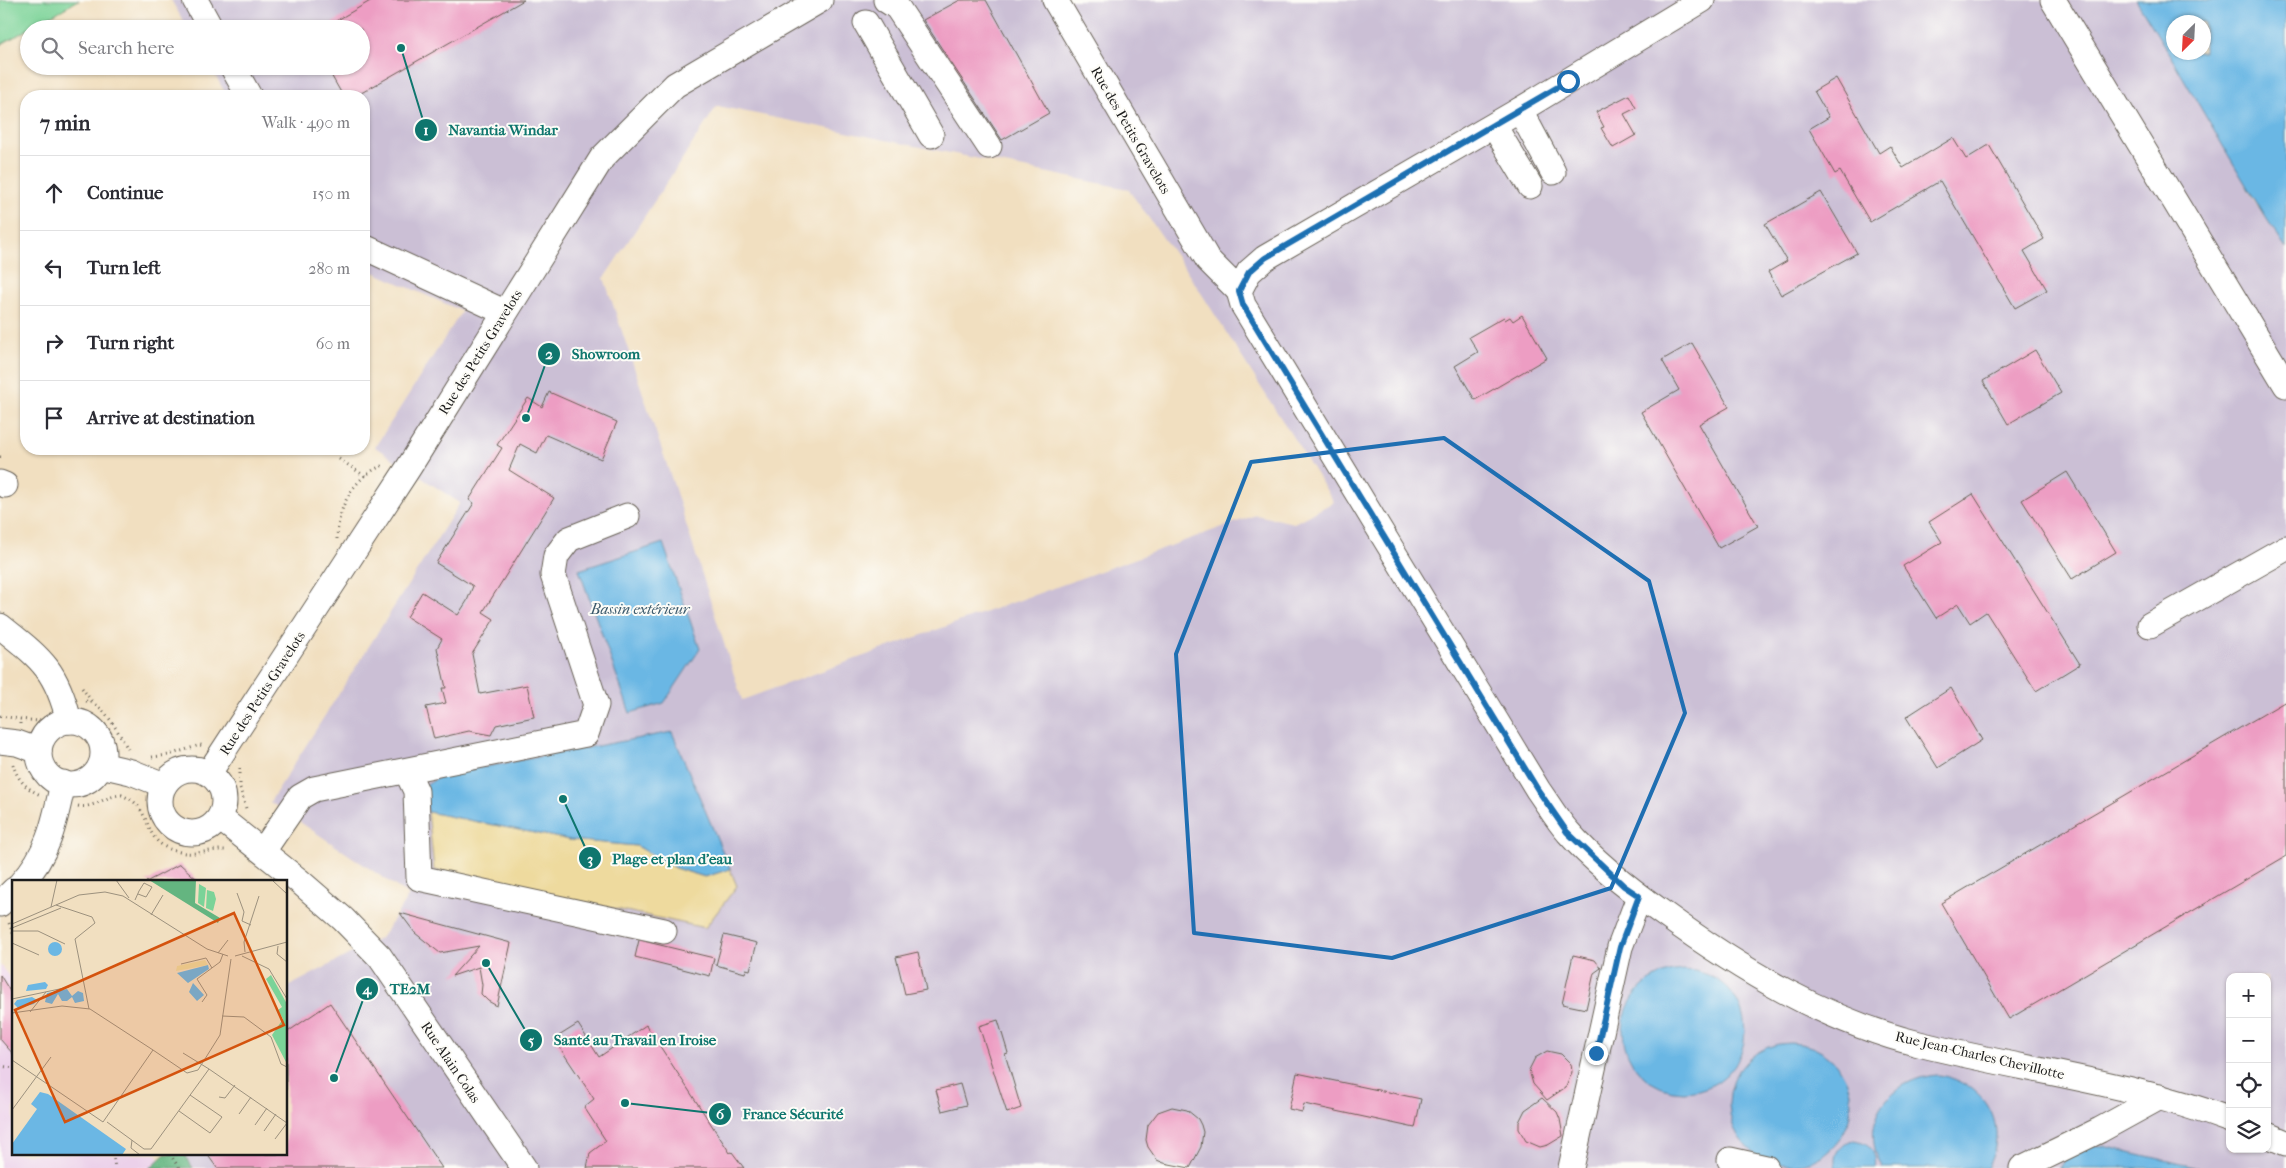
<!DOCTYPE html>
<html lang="en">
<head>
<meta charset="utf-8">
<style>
	body { margin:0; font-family:"IM FELL French Canon",serif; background:#f2f2f3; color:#2b2b33 }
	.controls { position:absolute; right:15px; bottom:15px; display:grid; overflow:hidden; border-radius:10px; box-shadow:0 1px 4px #0004 }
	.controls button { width:45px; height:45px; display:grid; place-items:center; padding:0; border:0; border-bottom:1px solid #e1e1e2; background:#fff; color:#2b2b33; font:25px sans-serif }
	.compass { position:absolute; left:2166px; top:15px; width:45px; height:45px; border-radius:50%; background:#fff; box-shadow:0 1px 4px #0004; rotate:204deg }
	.stop { position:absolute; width:15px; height:15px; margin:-11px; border:4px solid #1f6fb2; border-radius:50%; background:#fff }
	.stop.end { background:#1f6fb2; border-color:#fff; box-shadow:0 1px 5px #0008 }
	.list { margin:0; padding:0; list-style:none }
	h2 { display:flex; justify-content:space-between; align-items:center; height:65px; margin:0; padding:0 20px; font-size:21px }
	h2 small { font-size:16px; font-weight:400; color:#7c7c81 }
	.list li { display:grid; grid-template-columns:32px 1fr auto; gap:15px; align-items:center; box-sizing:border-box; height:75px; padding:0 20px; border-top:1px solid #e1e1e2 }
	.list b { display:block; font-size:19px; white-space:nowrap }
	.list em { font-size:16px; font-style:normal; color:#7c7c81 }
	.icon { flex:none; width:28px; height:28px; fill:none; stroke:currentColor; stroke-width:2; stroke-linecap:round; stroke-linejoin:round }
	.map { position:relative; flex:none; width:2286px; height:1168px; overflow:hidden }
	.search { position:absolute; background:#fff; box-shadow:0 1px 4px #0004; left:20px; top:20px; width:350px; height:55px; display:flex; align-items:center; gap:12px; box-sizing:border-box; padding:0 18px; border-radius:28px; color:#7c7c81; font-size:19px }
	.panel { position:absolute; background:#fff; box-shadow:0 1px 4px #0004; left:20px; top:90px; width:350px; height:365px; border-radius:20px }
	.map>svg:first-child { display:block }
</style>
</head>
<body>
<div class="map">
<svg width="2286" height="1168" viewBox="0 0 2286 1168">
	<rect width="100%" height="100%" fill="#fdfcf7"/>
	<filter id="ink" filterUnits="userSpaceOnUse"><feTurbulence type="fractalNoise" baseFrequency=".02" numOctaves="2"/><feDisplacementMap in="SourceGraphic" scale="10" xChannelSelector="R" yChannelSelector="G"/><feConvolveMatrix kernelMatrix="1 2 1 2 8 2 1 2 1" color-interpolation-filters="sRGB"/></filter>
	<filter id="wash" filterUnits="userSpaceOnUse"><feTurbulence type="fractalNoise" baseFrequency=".0096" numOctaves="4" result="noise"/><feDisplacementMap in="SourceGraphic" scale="20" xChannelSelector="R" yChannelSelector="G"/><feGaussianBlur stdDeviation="1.12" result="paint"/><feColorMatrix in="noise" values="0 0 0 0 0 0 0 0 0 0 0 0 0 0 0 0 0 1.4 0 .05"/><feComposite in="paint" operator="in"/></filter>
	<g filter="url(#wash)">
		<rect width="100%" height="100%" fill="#f1dfc0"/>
		<polygon fill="#ecd1ea" points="0,965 14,983 14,1154 157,1154 160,1161 151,1168 0,1168"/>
		<path fill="#cbbfd5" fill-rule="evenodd" d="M171 0H2136L2181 71 2254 200 2286 249V1168H193L184 1154H286V988L382 937 409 895 270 802 460 503 375 447 462 311 364 268V96H227L210 66H361V29H188ZM717 106 1128 189 1189 274 1334 502 1294 523 1256 515 742 700 673 483 604 278ZM2230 977H2267V1149H2230Z"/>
		<polygon fill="#7bd398" stroke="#4c785a" points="0,0 79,0 0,45"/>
		<polygon fill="#64b580" stroke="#40684e" points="165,1154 184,1154 193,1168 150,1168"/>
		<polygon fill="#eeda9e" stroke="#857b5d" points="428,812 570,840 637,846 675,868 705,877 730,869 737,886 705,928 434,870"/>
		<g fill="#6bb7e4" stroke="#446a80" fill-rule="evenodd">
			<path d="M2136 0H2286V249C2233 168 2188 82 2136 0ZM2204 22V52H2174V22Z"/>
			<polygon points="663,543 700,649 664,703 630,713 579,570"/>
			<polygon points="672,732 730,869 705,877 675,868 637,846 570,840 428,812 425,786 442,775"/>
			<circle cx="1684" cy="1031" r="61"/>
			<circle cx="1790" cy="1104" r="61"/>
			<path d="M1939 1075C1985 1083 2011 1125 1987 1168H1883C1856 1123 1890 1077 1939 1075Z"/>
			<path d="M1853 1140C1869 1141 1878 1152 1875 1168H1836C1832 1154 1840 1144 1853 1140Z"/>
			<polygon points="2093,1145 2103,1146 2199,1168 2060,1168 2067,1157"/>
		</g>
		<g id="blocks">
			<g fill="#ed9dc3">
				<polygon points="372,0 524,0 356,96 343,96 326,66 361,66 361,29 322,29"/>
				<polygon points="960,0 986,0 1049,113 1002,140 923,20"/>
				<polygon points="1836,78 1879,153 1890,146 1903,168 1953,138 1966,159 1989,145 2044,239 2024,251 2047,290 2015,308 1940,181 1870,222 1840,171 1835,174 1809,129 1829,117 1814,91"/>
				<polygon points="1629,95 1636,108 1624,114 1636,135 1613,148 1601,128 1604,127 1596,112"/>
				<polygon points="1821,192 1857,253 1781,295 1768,272 1787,261 1765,224"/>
				<polygon points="1522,315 1547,358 1475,400 1455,366 1478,352 1469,337 1504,317 1505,320 1510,317 1513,321"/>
				<polygon points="1692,343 1729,407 1699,424 1758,526 1719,548 1641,412 1679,390 1662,360"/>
				<polygon points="2035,350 2061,393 2008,424 1983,381"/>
				<polygon points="549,392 617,422 601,459 546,435 537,453 520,444 509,470 554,498 483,612 494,619 472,654 480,694 527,685 534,717 496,725 491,735 469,731 434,739 426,707 446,703 442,688 446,688 437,648 442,639 407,617 422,592 458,615 467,601 473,586 436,563 474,503 469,500 502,448 497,445 528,398 542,407"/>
				<polygon points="2067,472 2116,552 2072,579 2022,500"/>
				<polygon points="1973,494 2080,664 2036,691 1986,612 1970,623 1958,604 1936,618 1903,566 1942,542 1929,522"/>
				<polygon points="1951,688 1982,740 1938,768 1906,717"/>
				<polygon points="2286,701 2286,856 2009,1019 1941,903"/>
				<polygon points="180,864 200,882 146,882"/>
				<polygon points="400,913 511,943 497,1006 488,1001 481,994 482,985 479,967 452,976 479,946 440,953 415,933"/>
				<polygon points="724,935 757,943 750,970 746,969 745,973 716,965"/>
				<polygon points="639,940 714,958 710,976 635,957"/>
				<polygon points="918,952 926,990 905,994 896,957"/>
				<polygon points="1573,955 1595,960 1601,968 1594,973 1586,1009 1562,1004"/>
				<polygon points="0,975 14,998 14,1055 0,1039"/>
				<polygon points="330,1003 442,1168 217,1168 207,1154 286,1154 286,1033"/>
				<polygon points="998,1020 1008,1053 1005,1054 1021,1108 1007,1113 979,1026"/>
				<polygon points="578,1024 599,1057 646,1025 730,1153 732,1152 744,1168 587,1168 590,1153 606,1141 584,1107 594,1099 554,1039"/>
				<polygon points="1547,1051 1561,1054 1571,1064 1572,1072 1566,1087 1547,1100 1533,1084 1529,1070 1535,1058"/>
				<polygon points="1297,1073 1421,1099 1415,1128 1304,1104 1302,1112 1289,1109"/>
				<polygon points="960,1084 966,1105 942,1111 936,1090"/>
				<polygon points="1542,1098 1557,1112 1560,1119 1563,1136 1548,1145 1540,1147 1526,1141 1519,1129 1519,1122 1525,1110"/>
				<polygon points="1172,1107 1187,1110 1198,1119 1201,1125 1203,1132 1201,1147 1190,1168 1164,1163 1157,1160 1148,1147 1146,1140 1148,1125 1158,1112"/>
			</g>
		</g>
	</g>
	<g filter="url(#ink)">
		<use href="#blocks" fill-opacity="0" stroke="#676055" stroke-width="1"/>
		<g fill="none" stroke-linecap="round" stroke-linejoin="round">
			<g stroke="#676055" stroke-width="27">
				<g id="minor">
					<polyline points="195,0 211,29"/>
					<polyline points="886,0 897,7 989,146"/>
					<polyline points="1055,0 1208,260 1239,291"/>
					<path d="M1702 0 1520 110 1265 258 1249 272 1239 291 1243 305 1538 790C1548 804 1557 820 1568 832 1596 864 1630 890 1664 914 1741 970 1826 1021 1919 1044 2023 1070 2129 1082 2230 1120"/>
					<polyline points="2053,0 2286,385"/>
					<polyline points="866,23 931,135"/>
					<polyline points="232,66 249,96"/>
					<polyline points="1520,110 1553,172"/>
					<polyline points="1494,126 1530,186"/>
					<polyline points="364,247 504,312"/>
					<polyline points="0,483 5,485"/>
					<polyline points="2150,625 2286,548"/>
					<path d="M0 626C40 658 56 668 69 721"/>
					<circle cx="71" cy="753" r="32"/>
					<polyline points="0,741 17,743 39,751"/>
					<polyline points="101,765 131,772 164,785"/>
					<circle cx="192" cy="801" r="32"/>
					<polyline points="407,772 416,791 419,878 664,931"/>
					<polyline points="209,773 409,467 602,158 675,85 820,0"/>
					<polyline points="220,818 298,880 343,919 380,957 524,1168"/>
					<polyline points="263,851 300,797 314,789 586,734 596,705 553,575 556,556 569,539 627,516"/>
					<path d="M22 882C49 854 55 820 63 783"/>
					<polyline points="0,904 14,890"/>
					<polyline points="2267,1135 2286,1143"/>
					<polyline points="1730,1160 1766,1168"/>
					<polyline points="1571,1168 1620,947 1639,897"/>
					<polyline points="2022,1168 2100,1130 2160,1097"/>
				</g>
			</g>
			<g stroke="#676055" stroke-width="3" stroke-dasharray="1 4" stroke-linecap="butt">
				<polyline points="0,457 2,457"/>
				<polyline points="339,459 365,476"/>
				<path d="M337 539C338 506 353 477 384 465"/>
				<polyline points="82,688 93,703"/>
				<path d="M86 701C106 705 118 733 128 749"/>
				<polyline points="0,716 20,719"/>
				<polyline points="20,724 20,719 38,721 46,717"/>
				<polyline points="152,757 169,755 200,745 204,746"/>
				<path d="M13 764C17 779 26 789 41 795"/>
				<polyline points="240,768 240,788 247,812"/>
				<path d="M78 806C94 809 106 795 122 795 128 798 134 801 138 806 153 826 147 845 180 852 195 856 210 849 225 850"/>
				<polyline points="9,923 14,936"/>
				<polyline points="0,1066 14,1068"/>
				<polyline points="113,1154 115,1168"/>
				<polyline points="170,1154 179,1168"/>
			</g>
			<use href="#minor" stroke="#fff" stroke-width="25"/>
		</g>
	</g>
	<g fill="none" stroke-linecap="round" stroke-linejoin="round" filter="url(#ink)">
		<polyline stroke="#1f6fb2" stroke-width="6" points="1568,81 1265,258 1249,272 1239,291 1243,305 1538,790 1567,832 1624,886 1639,896 1620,947 1596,1053"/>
	</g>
	<path fill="none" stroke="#1f6fb2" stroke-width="4" stroke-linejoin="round" d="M1444 438 1649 581 1685 713 1611 888 1392 958 1194 933 1176 654 1251 462Z"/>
	<g text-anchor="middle" stroke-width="4" stroke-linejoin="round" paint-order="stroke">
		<g font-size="14" fill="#1c1c1c" stroke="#fdfcf7">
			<text transform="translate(1131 130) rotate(60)" y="5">Rue des Petits Gravelots</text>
			<text transform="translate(480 352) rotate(-58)" y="5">Rue des Petits Gravelots</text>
			<text transform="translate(262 693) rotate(-57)" y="5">Rue des Petits Gravelots</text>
			<text transform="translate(1980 1055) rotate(13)" y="5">Rue Jean-Charles Chevillotte</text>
			<text transform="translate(451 1062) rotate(56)" y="5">Rue Alain Colas</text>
		</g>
		<g font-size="15" font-style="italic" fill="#3c5a6c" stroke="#fdfcf7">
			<text x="640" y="614">Bassin extérieur</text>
		</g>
	</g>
	<g transform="translate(12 880)">
		<rect width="275" height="275" fill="#f1dfc0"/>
		<path d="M187 4 194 8 192 27 186 23ZM195 10 202 12 204 19 201 31 194 28ZM259 95 275 124V184L260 155 271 139 266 130 270 127 254 99Z" fill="#7bd398"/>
		<path d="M137 0H184L183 23 208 38 206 43Z" fill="#64b580"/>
		<path d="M193 80 196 85 164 91 165 86Z" fill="#eeda9e"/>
		<path d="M36 69a7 7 0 1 1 14 0a7 7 0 1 1-14 0ZM196 85 197 89 176 103 165 93ZM33 102 36 105 34 109 14 111 16 105ZM181 103 192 115 185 121 177 112ZM55 109 60 116 66 111 71 113 72 121 63 123 60 117 55 121H50L46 114 40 124 33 122 35 113ZM20 117 25 120 22 124 6 128 2 124 5 120ZM28 212 36 214 114 269 110 275H0V264L25 229 19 224Z" fill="#6bb7e4"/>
		<path fill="none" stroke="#9c917e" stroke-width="1" d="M104 0 117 18M260 0 275 14M225 13 232 32 230 41 239 45M123 20 127 11 132 3 140 7 134 17 126 14M44 25 80 37 83 43 63 59 77 129M39 27 45 0M139 35 151 15M0 44 67 15 93 12 111 16 195 69 216 76M0 48 49 28M0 51H26L53 64M0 63 27 75M266 66 265 74 275 82M233 72 232 62 247 16M206 73 216 60M223 76 275 62M230 76 257 89 275 119M169 84 194 78 200 88M0 119 57 107M190 122 195 115 185 99 208 82 211 74M18 132 34 112M0 133 50 126 78 129 141 170 91 242 0 180M210 136 232 137 259 157 269 184 275 187M141 170 175 193 186 190 208 155 219 79M197 189 275 243 263 259M207 217 213 218 223 205M0 230 39 177M167 231 198 253 210 237 178 215M227 234 239 217M95 242 132 269H139L197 189 171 173M243 245 255 228M252 251 264 234M120 260 119 268 128 275"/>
		<path fill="#d4530e" fill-opacity="0.15" stroke="#d4530e" stroke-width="2.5" d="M222 33 272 145 53 242 3 130Z"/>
		<rect width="275" height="275" fill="none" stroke="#1c1c1c" stroke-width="2.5"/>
	</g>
	<path fill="none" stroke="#0f766e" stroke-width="2" d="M401 48L426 130M526 418L549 354M563 799L590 858M334 1078L367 989M486 963L531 1040M625 1103L720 1114"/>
	<g fill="#0f766e" stroke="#fdfcf7" stroke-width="2">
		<circle cx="401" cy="48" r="5"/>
		<circle cx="526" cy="418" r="5"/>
		<circle cx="563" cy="799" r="5"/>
		<circle cx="334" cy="1078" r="5"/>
		<circle cx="486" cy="963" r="5"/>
		<circle cx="625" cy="1103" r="5"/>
		<circle cx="426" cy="130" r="12"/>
		<circle cx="549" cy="354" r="12"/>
		<circle cx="590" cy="858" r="12"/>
		<circle cx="367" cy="989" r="12"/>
		<circle cx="531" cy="1040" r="12"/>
		<circle cx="720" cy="1114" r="12"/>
	</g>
	<g font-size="15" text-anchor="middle" font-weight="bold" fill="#fff">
		<text x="426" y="135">1</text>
		<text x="549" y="359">2</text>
		<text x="590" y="864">3</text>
		<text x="367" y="994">4</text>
		<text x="531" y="1045">5</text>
		<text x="720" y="1119">6</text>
	</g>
	<g font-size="15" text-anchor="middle" font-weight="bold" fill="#0f766e" stroke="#fdfcf7" stroke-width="4" stroke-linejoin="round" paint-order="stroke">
		<text x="503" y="135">Navantia Windar</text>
		<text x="606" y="359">Showroom</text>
		<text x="672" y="864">Plage et plan d'eau</text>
		<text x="410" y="994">TE2M</text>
		<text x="635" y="1045">Santé au Travail en Iroise</text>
		<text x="793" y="1119">France Sécurité</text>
	</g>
</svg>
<div class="controls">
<button>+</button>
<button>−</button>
<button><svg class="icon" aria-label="locate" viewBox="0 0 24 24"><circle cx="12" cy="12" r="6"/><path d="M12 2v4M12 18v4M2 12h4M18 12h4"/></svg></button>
<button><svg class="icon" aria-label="layers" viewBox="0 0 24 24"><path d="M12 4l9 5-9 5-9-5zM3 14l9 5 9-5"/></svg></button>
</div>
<svg class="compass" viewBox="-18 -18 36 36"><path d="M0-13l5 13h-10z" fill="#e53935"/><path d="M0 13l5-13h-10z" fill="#7c7c81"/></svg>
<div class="stop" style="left:1568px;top:81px"></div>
<div class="stop end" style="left:1596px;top:1053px"></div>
<div class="search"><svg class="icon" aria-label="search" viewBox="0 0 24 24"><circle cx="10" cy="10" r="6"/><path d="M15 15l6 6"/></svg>Search here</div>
<section class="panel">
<h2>7 min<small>Walk · 490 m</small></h2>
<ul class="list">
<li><svg class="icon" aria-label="ahead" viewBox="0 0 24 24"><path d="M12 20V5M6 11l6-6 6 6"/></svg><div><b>Continue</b></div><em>150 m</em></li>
<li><svg class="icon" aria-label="left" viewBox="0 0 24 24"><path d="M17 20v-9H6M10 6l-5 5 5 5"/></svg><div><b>Turn left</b></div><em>280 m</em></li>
<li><svg class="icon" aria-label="right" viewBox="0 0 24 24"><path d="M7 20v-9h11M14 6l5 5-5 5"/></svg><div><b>Turn right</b></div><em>60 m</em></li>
<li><svg class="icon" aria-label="arrive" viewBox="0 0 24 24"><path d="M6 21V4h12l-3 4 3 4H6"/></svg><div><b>Arrive at destination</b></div></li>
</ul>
</section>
</div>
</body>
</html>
